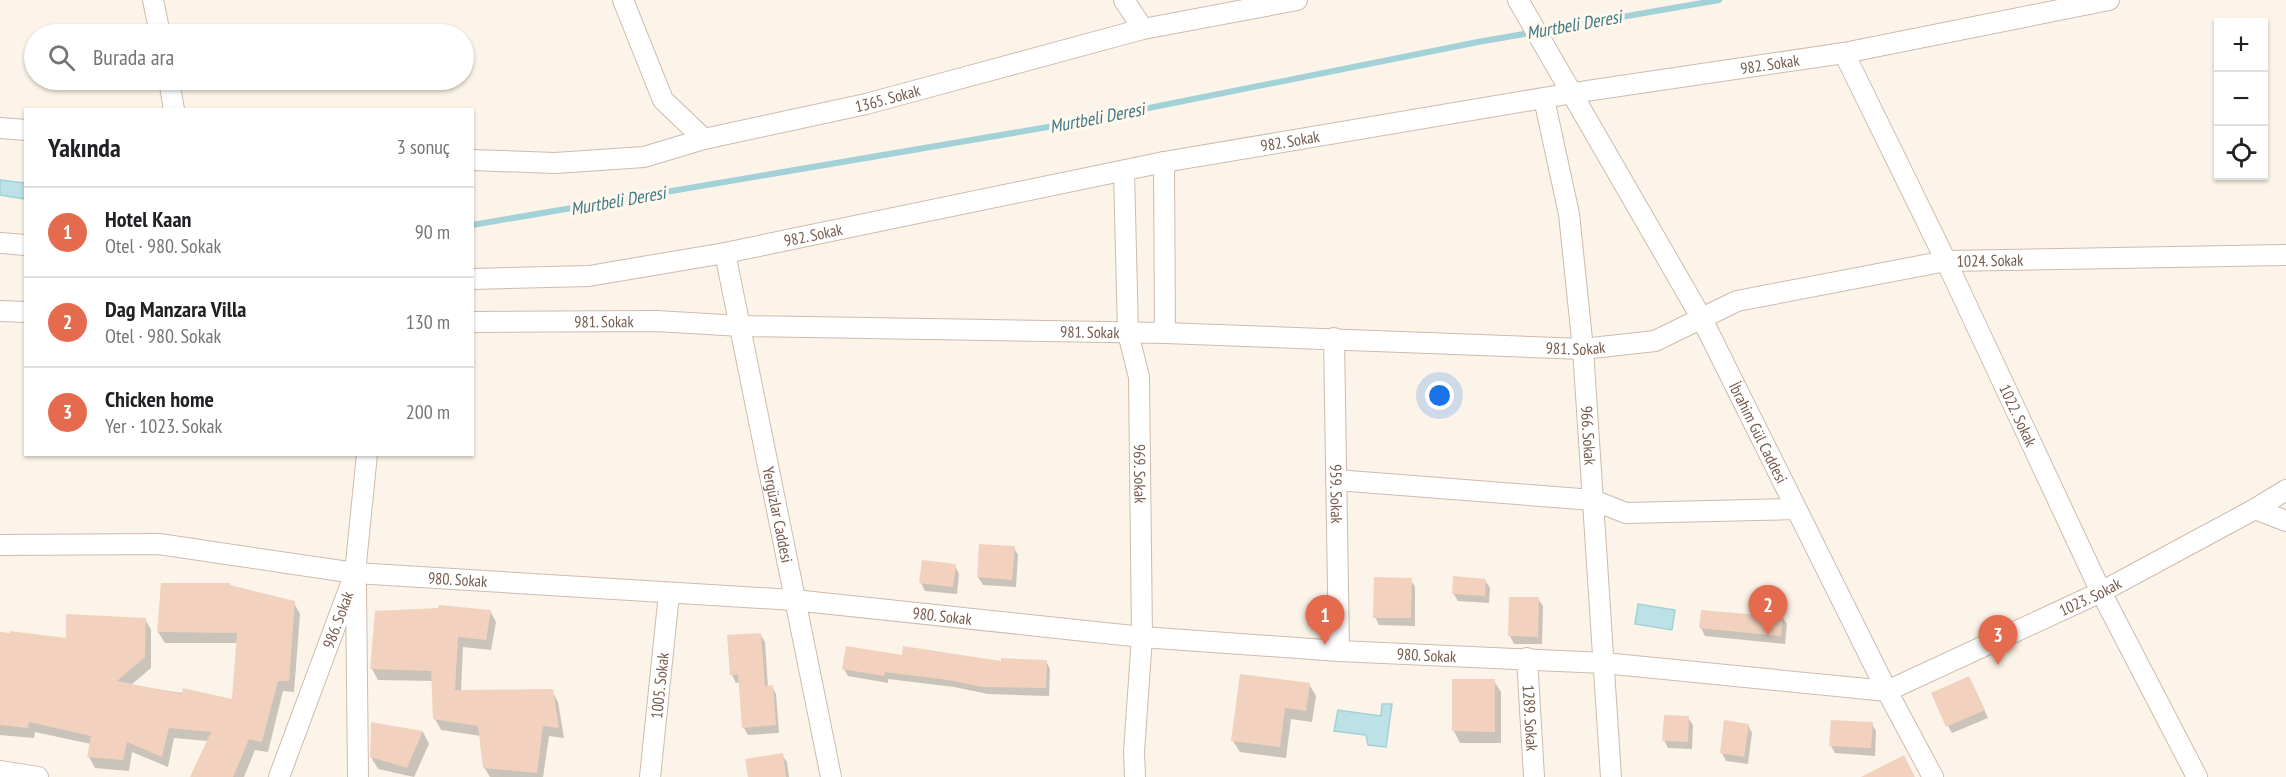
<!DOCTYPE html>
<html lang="tr">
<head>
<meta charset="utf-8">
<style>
	body { margin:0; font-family:"PT Sans Narrow",sans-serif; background:#f2f2f2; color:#202124 }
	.controls { position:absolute; right:18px; top:18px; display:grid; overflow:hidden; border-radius:0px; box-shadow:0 2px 4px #0004 }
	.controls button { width:54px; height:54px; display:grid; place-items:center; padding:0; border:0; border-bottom:2px solid #e0e0e0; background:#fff; color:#202124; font:30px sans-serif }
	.you { position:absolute; left:1440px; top:396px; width:21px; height:21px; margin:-15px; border:4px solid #fff; border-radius:50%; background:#1a73e8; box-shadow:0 0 0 9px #1a73e833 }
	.badge { display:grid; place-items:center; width:39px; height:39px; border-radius:50%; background:#e56b4e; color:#fff; font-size:20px; font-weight:700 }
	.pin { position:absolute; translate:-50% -50px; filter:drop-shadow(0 2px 3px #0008) }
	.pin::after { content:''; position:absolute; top:32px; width:21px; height:18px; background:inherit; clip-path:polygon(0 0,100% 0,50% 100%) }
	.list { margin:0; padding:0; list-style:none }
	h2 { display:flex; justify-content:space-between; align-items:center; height:78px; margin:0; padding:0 24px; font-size:26px }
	h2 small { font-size:20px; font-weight:400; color:#757577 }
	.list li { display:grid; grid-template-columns:39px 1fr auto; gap:18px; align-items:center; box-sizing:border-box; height:90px; padding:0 24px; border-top:2px solid #e0e0e0 }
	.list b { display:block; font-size:22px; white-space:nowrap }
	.list p { margin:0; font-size:20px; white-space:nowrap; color:#757577 }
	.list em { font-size:20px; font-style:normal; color:#757577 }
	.icon { flex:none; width:33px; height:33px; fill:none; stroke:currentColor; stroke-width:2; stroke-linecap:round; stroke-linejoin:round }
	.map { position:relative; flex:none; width:2286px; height:777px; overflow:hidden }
	.search { position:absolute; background:#fff; box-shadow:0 2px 4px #0004; left:24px; top:24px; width:450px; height:66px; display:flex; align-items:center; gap:15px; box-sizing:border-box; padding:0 21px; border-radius:33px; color:#757577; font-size:22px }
	.panel { position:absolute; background:#fff; box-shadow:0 2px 4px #0004; left:24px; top:108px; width:450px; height:348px; border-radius:0px }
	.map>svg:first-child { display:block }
</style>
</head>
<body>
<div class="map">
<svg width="2286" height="777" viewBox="0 0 2286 777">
	<rect width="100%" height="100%" fill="#fcf4e8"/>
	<g fill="#bce1e6" stroke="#a2d1d8" stroke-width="1.5">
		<polygon points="0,180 25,183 25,199 0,195"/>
		<polygon points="1638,604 1675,610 1672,630 1635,624"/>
		<polygon points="1382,704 1392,704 1386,747 1368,745 1366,735 1334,731 1338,710 1381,716"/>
	</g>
	<g fill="#0003">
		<polygon points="1014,548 1018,555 1016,587 983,585 978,577"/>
		<polygon points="955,566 959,574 957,594 925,591 921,583"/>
		<polygon points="1411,580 1415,587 1415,626 1379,625 1375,617"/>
		<polygon points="1485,580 1490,588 1489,603 1458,601 1453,593"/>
		<polygon points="230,584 231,587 294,603 300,614 294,692 283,691 268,752 255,750 244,777 194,777 208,741 174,738 168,767 132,752 129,771 95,768 89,757 91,744 35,732 34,738 0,735 0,633 68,639 145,619 151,630 151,668 131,685 233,701 238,643 165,643 158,632"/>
		<polygon points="1538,599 1543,606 1542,644 1514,644 1510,636"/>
		<polygon points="490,611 496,622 491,650 463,647 461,691 552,691 558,702 564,738 549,736 543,777 490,777 484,767 481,736 441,730 435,719 433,681 378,680 372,669"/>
		<polygon points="1782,616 1787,624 1785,644 1705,636 1701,628 1760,617"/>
		<polygon points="760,634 765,642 768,687 772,687 776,694 779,733 748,735 744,728 740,682 736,683 732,675"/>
		<polygon points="903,656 1003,662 1046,661 1050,669 1049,696 988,694 954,687 888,679 888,683 848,676 844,669"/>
		<polygon points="1494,681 1501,692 1501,743 1460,743 1454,731"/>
		<polygon points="1309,684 1316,696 1312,722 1291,719 1286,758 1240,752 1233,741"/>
		<polygon points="1973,685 1988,718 1952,733 1948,726"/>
		<polygon points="1688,718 1693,725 1692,749 1668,748 1664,740"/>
		<polygon points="372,723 423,732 429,744 414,777 378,769 371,757"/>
		<polygon points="1872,724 1876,731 1875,756 1835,753 1831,746"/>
		<polygon points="1748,725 1752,733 1748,764 1726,761 1722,753"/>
		<polygon points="782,755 787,762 789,777 749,777"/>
	</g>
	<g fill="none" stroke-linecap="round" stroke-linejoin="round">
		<polyline stroke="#a2d1d8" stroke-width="6" points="472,225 1089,120 1478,42 1719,0"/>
	</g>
	<g fill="#f2d2bf">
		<polygon points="979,544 1015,546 1012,580 977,577"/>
		<polygon points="922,560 956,564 953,587 919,583"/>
		<polygon points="1453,576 1486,579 1485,596 1452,594"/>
		<polygon points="1374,577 1412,578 1411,618 1373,618"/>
		<polygon points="161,583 230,583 230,585 295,601 289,681 278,681 262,742 249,739 233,777 190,777 211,732 169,728 162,757 127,742 123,760 87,757 91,736 29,722 28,728 0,725 0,632 10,633 10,631 66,638 66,614 146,618 145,657 117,681 182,694 183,688 232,699 237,633 157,632"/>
		<polygon points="1509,597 1539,597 1538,637 1508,636"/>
		<polygon points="439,605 491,610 486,640 458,637 455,690 553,689 559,728 543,726 537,773 483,768 478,726 433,719 431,671 370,669 375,611 438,608"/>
		<polygon points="1701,610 1759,615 1759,612 1783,615 1781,636 1699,628"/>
		<polygon points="761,633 765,686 773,685 776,725 742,728 738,675 730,675 727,635"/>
		<polygon points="846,646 902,655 903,646 1001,661 1001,658 1047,660 1046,688 983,687 948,680 885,672 884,676 842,669"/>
		<polygon points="1240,674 1310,683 1306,711 1285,708 1280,747 1231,741"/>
		<polygon points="1969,676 1985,710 1946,727 1931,693"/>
		<polygon points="1452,679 1495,679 1495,732 1452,731"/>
		<polygon points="1664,715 1689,716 1688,742 1662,741"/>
		<polygon points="1724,720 1749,724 1744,757 1720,753"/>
		<polygon points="1831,720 1873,722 1871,748 1829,746"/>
		<polygon points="371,722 423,731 407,768 370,757"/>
		<polygon points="783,753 786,777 748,777 745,759"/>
		<polygon points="1904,755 1915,777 1861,777"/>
	</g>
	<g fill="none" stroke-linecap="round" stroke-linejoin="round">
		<g stroke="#cebbae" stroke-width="22">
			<g id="minor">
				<polyline points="153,0 160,34"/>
				<polyline points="623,0 663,100 704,139"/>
				<polyline points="1124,0 1143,29"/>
				<path id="s1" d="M1518 0 1702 319 1887 691 1933 777"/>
				<path id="s2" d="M1844 53 1946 261 2101 592 2197 777"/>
				<polyline points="169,80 174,110"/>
				<path id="s3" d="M1544 99 1569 214 1583 349 1611 777"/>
				<polyline points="0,128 26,130"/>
				<path id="s4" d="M472 160 555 163 644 157 704 139 866 104 1143 29 1297 0"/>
				<polyline points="1164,162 1165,333"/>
				<path id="s5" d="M1124 172 1128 333 1139 377 1142 637 1134 752 1135 777"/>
				<polyline points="0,243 26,245"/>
				<path id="s6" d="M725 253 831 777"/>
				<path id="s7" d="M472 279 589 276 725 253 1164 162 1573 93 1844 53 2109 0"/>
				<polyline points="0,311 26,312"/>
				<path id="s8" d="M472 322 656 321 741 326 1165 333 1583 349 1655 341 1737 301 1946 261 2286 255"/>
				<path id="s9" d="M1334 338 1339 651"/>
				<polyline points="1336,480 1593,500 1626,513 1796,509"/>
				<polyline points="2255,509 2286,521"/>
				<path id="s10" d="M0 545 159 544 355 573 794 600 1142 637 1339 651 1604 663 1887 691 2101 592 2255 509 2286 490"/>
				<polyline points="356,585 358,777"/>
				<path id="s11" d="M1527 658 1534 777"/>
				<polyline points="0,771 38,777"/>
				<path id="s12" d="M279 777 355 573 367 454"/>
				<path id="s13" d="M650 777 669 594"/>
			</g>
		</g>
		<use href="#minor" stroke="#fff" stroke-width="20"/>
	</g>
	<g text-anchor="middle" stroke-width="6" stroke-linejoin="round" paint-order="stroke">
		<g font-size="16" fill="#765a4c" stroke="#fff8ee">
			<text dy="6" stroke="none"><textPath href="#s7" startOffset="1317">982. Sokak</textPath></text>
			<text dy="6" stroke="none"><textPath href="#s4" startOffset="423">1365. Sokak</textPath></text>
			<text dy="6" stroke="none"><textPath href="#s7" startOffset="831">982. Sokak</textPath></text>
			<text dy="6" stroke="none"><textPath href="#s7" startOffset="345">982. Sokak</textPath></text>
			<text dy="6" stroke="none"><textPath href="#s8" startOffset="1532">1024. Sokak</textPath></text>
			<text dy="6" stroke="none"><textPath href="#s8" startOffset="132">981. Sokak</textPath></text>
			<text dy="6" stroke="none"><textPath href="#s8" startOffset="618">981. Sokak</textPath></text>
			<text dy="6" stroke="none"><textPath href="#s8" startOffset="1104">981. Sokak</textPath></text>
			<text dy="6" stroke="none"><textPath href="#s2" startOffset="402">1022. Sokak</textPath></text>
			<text dy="6" stroke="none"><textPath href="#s1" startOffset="495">İbrahim Gül Caddesi</textPath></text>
			<text dy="6" stroke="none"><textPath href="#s3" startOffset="340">966. Sokak</textPath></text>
			<text dy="6" stroke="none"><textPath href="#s5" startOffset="303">969. Sokak</textPath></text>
			<text dy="6" stroke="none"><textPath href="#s9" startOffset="156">959. Sokak</textPath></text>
			<text dy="6" stroke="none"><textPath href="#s6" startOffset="267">Yergüzlar Caddesi</textPath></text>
			<text dy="6" stroke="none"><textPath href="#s10" startOffset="460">980. Sokak</textPath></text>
			<text dy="6" stroke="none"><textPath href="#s10" startOffset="2118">1023. Sokak</textPath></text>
			<text dy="6" stroke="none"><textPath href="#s10" startOffset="946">980. Sokak</textPath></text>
			<text dy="6" stroke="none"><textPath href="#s12" startOffset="168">986. Sokak</textPath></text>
			<text dy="6" stroke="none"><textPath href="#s10" startOffset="1432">980. Sokak</textPath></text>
			<text dy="6" stroke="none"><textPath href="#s13" startOffset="92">1005. Sokak</textPath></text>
			<text dy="6" stroke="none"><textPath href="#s11" startOffset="60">1289. Sokak</textPath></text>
		</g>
		<g font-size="18" font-style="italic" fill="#427a83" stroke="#fff8ee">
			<text transform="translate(1574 25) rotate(-10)" y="6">Murtbeli Deresi</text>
			<text transform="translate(1097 118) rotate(-11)" y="6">Murtbeli Deresi</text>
			<text transform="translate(618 201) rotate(-10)" y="6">Murtbeli Deresi</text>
		</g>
	</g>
</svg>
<div class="controls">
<button>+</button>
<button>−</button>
<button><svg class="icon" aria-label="locate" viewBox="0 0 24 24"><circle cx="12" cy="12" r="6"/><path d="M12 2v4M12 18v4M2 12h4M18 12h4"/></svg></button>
</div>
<div class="you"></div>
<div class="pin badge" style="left:1325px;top:645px">1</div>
<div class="pin badge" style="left:1768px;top:635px">2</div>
<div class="pin badge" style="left:1998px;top:665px">3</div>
<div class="search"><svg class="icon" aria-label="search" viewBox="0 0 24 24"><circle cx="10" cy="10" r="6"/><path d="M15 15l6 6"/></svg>Burada ara</div>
<section class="panel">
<h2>Yakında<small>3 sonuç</small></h2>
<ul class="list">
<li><span class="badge">1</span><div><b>Hotel Kaan</b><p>Otel · 980. Sokak</p></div><em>90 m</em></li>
<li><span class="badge">2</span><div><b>Dag Manzara Villa</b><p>Otel · 980. Sokak</p></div><em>130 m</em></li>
<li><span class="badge">3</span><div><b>Chicken home</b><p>Yer · 1023. Sokak</p></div><em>200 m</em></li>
</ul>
</section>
</div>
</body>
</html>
